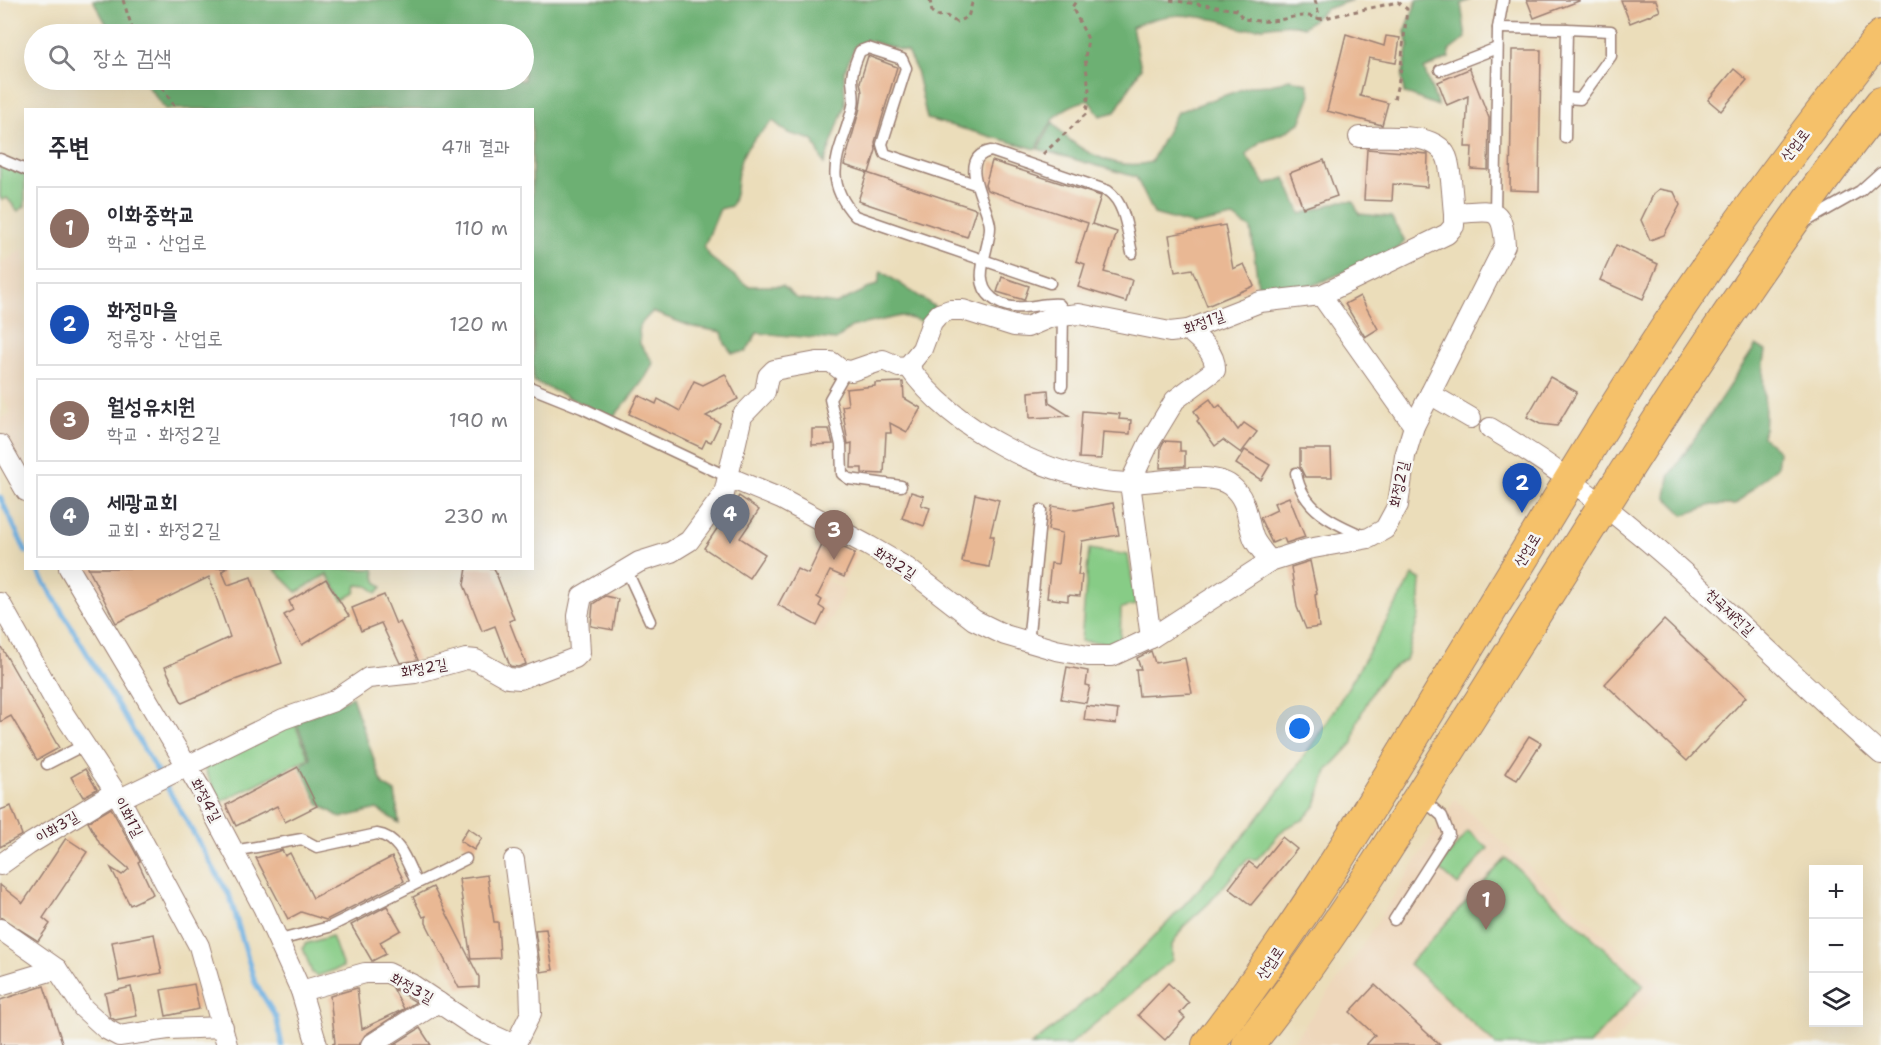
<!DOCTYPE html>
<html lang="ko">
<head>
<meta charset="utf-8">
<style>
	body { margin:0; font-family:"Shantell Sans","Poor Story",sans-serif; background:#f2f2f3; color:#2b2b33 }
	.controls { position:absolute; right:18px; bottom:18px; display:grid; overflow:hidden; border-radius:0px; box-shadow:0 6px 24px #0002 }
	.controls button { width:54px; height:54px; display:grid; place-items:center; padding:0; border:0; border-bottom:2px solid #e1e1e2; background:#fff; color:#2b2b33; font:30px sans-serif }
	.you { position:absolute; left:1300px; top:729px; width:21px; height:21px; margin:-15px; border:4px solid #fff; border-radius:50%; background:#1a73e8; box-shadow:0 0 0 9px #1a73e833 }
	.badge { display:grid; place-items:center; width:39px; height:39px; border-radius:50%; background:#c8321e; color:#fff; font-size:20px; font-weight:700 }
	.pin { position:absolute; translate:-50% -50px; filter:drop-shadow(0 2px 3px #0008) }
	.pin::after { content:''; position:absolute; top:32px; width:21px; height:18px; background:inherit; clip-path:polygon(0 0,100% 0,50% 100%) }
	.list { margin:0; padding:0; list-style:none }
	h2 { display:flex; justify-content:space-between; align-items:center; height:78px; margin:0; padding:0 24px; font-size:26px }
	h2 small { font-size:20px; font-weight:400; color:#7c7c81 }
	.list li { display:grid; grid-template-columns:39px 1fr auto; gap:18px; align-items:center; box-sizing:border-box; height:84px; margin:0 12px 12px; padding:0 12px; border:2px solid #e1e1e2; border-radius:0px }
	.list b { display:block; font-size:22px; white-space:nowrap }
	.list p { margin:0; font-size:20px; white-space:nowrap; color:#7c7c81 }
	.list em { font-size:20px; font-style:normal; color:#7c7c81 }
	.icon { flex:none; width:33px; height:33px; fill:none; stroke:currentColor; stroke-width:2; stroke-linecap:round; stroke-linejoin:round }
	.map { position:relative; flex:none; width:1881px; height:1045px; overflow:hidden }
	.search { position:absolute; background:#fff; box-shadow:0 6px 24px #0002; left:24px; top:24px; width:510px; height:66px; display:flex; align-items:center; gap:15px; box-sizing:border-box; padding:0 21px; border-radius:33px; color:#7c7c81; font-size:22px }
	.panel { position:absolute; background:#fff; box-shadow:0 6px 24px #0002; left:24px; top:108px; width:510px; height:462px; border-radius:0px }
	.map>svg:first-child { display:block }
</style>
</head>
<body>
<div class="map">
<svg width="1881" height="1045" viewBox="0 0 1881 1045">
	<rect width="100%" height="100%" fill="#f6f6f2"/>
	<filter id="ink" filterUnits="userSpaceOnUse"><feTurbulence type="fractalNoise" baseFrequency=".0167" numOctaves="2"/><feDisplacementMap in="SourceGraphic" scale="12" xChannelSelector="R" yChannelSelector="G"/><feConvolveMatrix kernelMatrix="1 2 1 2 8 2 1 2 1" color-interpolation-filters="sRGB"/></filter>
	<filter id="wash" filterUnits="userSpaceOnUse"><feTurbulence type="fractalNoise" baseFrequency=".008" numOctaves="4" result="noise"/><feDisplacementMap in="SourceGraphic" scale="24" xChannelSelector="R" yChannelSelector="G"/><feGaussianBlur stdDeviation="1.35" result="paint"/><feColorMatrix in="noise" values="0 0 0 0 0 0 0 0 0 0 0 0 0 0 0 0 0 1.4 0 .05"/><feComposite in="paint" operator="in"/></filter>
	<g filter="url(#wash)">
		<rect width="100%" height="100%" fill="#ebddba"/>
		<g fill="#eed7bb">
			<polygon points="25,248 25,467 22,468 0,428 0,419 11,413 0,392 0,264"/>
			<polygon points="824,535 859,553 843,585 808,567"/>
			<polygon points="794,563 846,590 822,635 771,608"/>
			<polygon points="1455,799 1663,988 1611,1045 1290,1045 1355,957"/>
		</g>
		<g fill="#87cc86" stroke="#687658" stroke-width="1.5">
			<polygon points="0,165 25,175 25,206 18,211 7,198 2,200 0,197"/>
			<polygon points="1089,549 1128,555 1136,605 1121,608 1120,644 1081,641"/>
			<polygon points="274,569 374,569 376,581 382,587 377,593 368,586 357,585 355,593 343,600 327,574 297,592"/>
			<path d="M1413 575 1421 580 1419 615 1406 660 1388 670 1375 687 1357 722 1353 743 1327 771 1316 805 1303 820 1285 828 1257 859H1247L1209 903 1183 927 1172 945V960L1069 1045H1031C1128 972 1212 881 1284 784 1333 719 1372 646 1413 575Z"/>
			<polygon points="294,722 309,758 220,802 203,765"/>
			<polygon points="1468,831 1488,848 1458,885 1438,868"/>
			<polygon points="1506,858 1644,985 1589,1045 1496,1045 1409,964"/>
			<polygon points="332,936 343,967 317,976 312,973 303,948 305,944"/>
		</g>
		<g fill="#6db073" stroke="#5c684f" stroke-width="1.5">
			<path d="M93 0H1352L1326 9 1304 27C1283 21 1266 28 1244 29 1237 29 1230 23 1223 21 1186 14 1168 11 1132 27L1141 68 1115 112 1100 116 1088 100C1054 109 1052 121 1036 149L927 119 916 70 907 52 867 40 855 46 844 72 845 105 824 164 813 140 788 133 773 121C761 133 744 146 740 163 735 179 739 190 731 206L720 209 704 247 711 258 748 286H783L796 298 836 304 878 284 881 271 935 307 924 322 901 316 851 327 836 340 757 333 746 352 732 353 725 344 722 332 693 327 652 312 639 326 640 344 653 362C650 376 623 405 613 418L533 381 532 110 165 109 143 80H524V34H112Z"/>
			<polygon points="1417,0 1470,0 1461,4 1466,38 1449,51 1449,58 1424,69 1438,106 1404,93 1402,77 1409,45 1405,32"/>
			<path d="M1289 79 1307 83 1311 94 1300 123 1284 133 1261 141 1246 155 1266 185 1285 178 1301 214 1341 201H1353L1359 214 1391 217 1405 241 1398 249 1314 285 1263 292 1258 286 1251 229 1233 217 1194 225 1154 214 1136 177 1038 149 1053 122C1073 150 1117 172 1151 162L1177 112 1251 86 1271 85Z"/>
			<path d="M1756 345 1766 351C1759 383 1769 408 1763 437L1779 451 1777 467 1735 505H1712L1684 515 1666 497 1669 477Z"/>
			<polygon points="352,697 383,785 395,792 399,823 377,809 341,818 319,804 300,765 311,759 296,722"/>
		</g>
		<g fill="none" stroke-linecap="round" stroke-linejoin="round">
			<g stroke="#6db0e2" stroke-width="5">
				<polyline points="0,497 26,552"/>
				<polyline points="36,568 178,806 230,897 255,983 276,1017 282,1045"/>
			</g>
		</g>
		<g id="blocks">
			<g fill="#e9b894">
				<polygon points="1527,0 1579,0 1579,1 1534,18"/>
				<polygon points="1621,0 1656,0 1660,11 1630,23"/>
				<polygon points="1346,34 1384,46 1386,36 1400,38 1396,63 1369,58 1360,96 1388,103 1382,125 1327,111"/>
				<polygon points="1512,50 1541,50 1539,191 1510,190"/>
				<polygon points="868,56 897,67 875,142 876,150 869,173 844,165 860,108 862,92 860,82"/>
				<polygon points="1469,67 1489,118 1488,170 1471,169 1472,147 1465,147 1468,96 1447,105 1438,82 1469,69"/>
				<polygon points="1734,69 1747,80 1721,111 1708,100"/>
				<polygon points="1367,149 1428,154 1427,187 1393,184 1392,201 1364,200"/>
				<polygon points="1324,160 1337,196 1303,208 1290,173"/>
				<polygon points="992,161 1101,196 1092,224 1117,232 1104,272 1132,280 1126,302 1078,287 1085,264 1076,261 1088,223 987,190 985,185"/>
				<polygon points="867,173 976,209 967,237 858,201"/>
				<polygon points="1659,189 1674,192 1680,205 1664,235 1650,240 1641,220 1654,193"/>
				<polygon points="1225,225 1233,269 1244,264 1254,286 1207,306 1192,269 1175,272 1169,235"/>
				<polygon points="1616,245 1658,264 1643,299 1600,280"/>
				<polygon points="1002,277 1029,286 1024,300 997,292"/>
				<polygon points="1360,296 1378,329 1365,337 1345,304"/>
				<polygon points="725,374 738,399 706,416 720,423 711,442 706,440 702,448 629,414 638,395 656,404 658,399 680,411 694,381 703,385"/>
				<polygon points="1550,377 1577,392 1557,426 1540,424 1527,417"/>
				<polygon points="903,382 904,398 921,408 907,432 890,423 891,433 886,433 884,474 862,473 862,468 851,468 852,443 848,444 842,406 848,405 846,389 875,386 875,383"/>
				<polygon points="1048,390 1049,403 1070,416 1030,418 1029,392"/>
				<polygon points="1210,399 1216,408 1220,405 1238,430 1244,423 1257,432 1241,453 1223,440 1215,446 1197,421 1199,419 1194,411"/>
				<polygon points="1082,411 1120,414 1119,419 1131,420 1130,434 1103,432 1101,459 1079,458"/>
				<polygon points="812,429 829,429 833,444 812,445"/>
				<polygon points="1164,441 1180,442 1180,451 1185,451 1185,466 1160,468 1161,447"/>
				<polygon points="1300,449 1331,449 1332,477 1305,477 1300,467"/>
				<polygon points="1245,450 1270,465 1261,480 1236,464"/>
				<polygon points="911,492 924,496 921,505 930,508 924,526 902,518"/>
				<polygon points="975,494 999,500 990,536 994,536 989,567 962,562"/>
				<polygon points="739,496 759,510 740,538 765,554 749,578 704,548"/>
				<polygon points="1289,497 1305,537 1286,543 1284,538 1272,543 1260,518 1277,510 1274,503"/>
				<polygon points="1113,503 1119,535 1082,541 1078,575 1082,575 1080,596 1068,595 1068,601 1047,598 1051,563 1058,564 1062,533 1048,530 1052,506 1076,510"/>
				<polygon points="825,539 855,553 844,577 830,571 817,597 822,600 819,606 825,610 817,626 778,605 797,569 808,574"/>
				<polygon points="1310,561 1317,594 1315,595 1319,627 1306,629 1297,607 1291,567"/>
				<polygon points="88,568 227,568 222,571 228,585 251,577 282,663 232,681 182,703 165,667 230,637 209,577 116,623"/>
				<polygon points="467,568 494,568 514,619 509,621 526,664 518,667 510,666 495,626 482,631 464,585"/>
				<polygon points="326,579 349,616 302,645 284,615 293,610 289,601"/>
				<polygon points="384,595 396,624 400,622 418,660 400,663 381,623 361,631 352,608"/>
				<polygon points="605,596 618,599 613,630 591,626 593,604"/>
				<polygon points="1664,620 1746,697 1687,761 1605,684"/>
				<polygon points="0,645 59,748 37,760 11,716 0,722"/>
				<polygon points="1151,651 1155,663 1185,658 1192,693 1139,696 1136,669 1141,669 1137,658"/>
				<polygon points="1067,667 1088,671 1086,685 1090,686 1086,703 1061,699"/>
				<polygon points="1086,706 1118,710 1116,724 1084,720"/>
				<polygon points="1529,736 1541,743 1517,780 1505,773"/>
				<polygon points="298,767 317,806 285,822 277,806 236,826 226,805"/>
				<polygon points="85,769 97,789 83,797 71,777"/>
				<polygon points="11,806 22,835 0,847 0,810"/>
				<polygon points="111,808 140,861 138,862 153,894 130,905 111,868 122,875 129,869 100,844 88,822"/>
				<polygon points="468,828 482,838 474,850 460,841"/>
				<polygon points="1282,837 1297,849 1251,905 1229,888 1249,862 1257,868"/>
				<polygon points="66,838 87,852 43,918 50,924 38,941 0,917 0,885 23,903"/>
				<polygon points="282,850 285,856 290,853 313,898 392,857 404,881 326,920 301,912 288,919 256,858"/>
				<polygon points="487,875 494,922 498,922 500,958 471,959 459,879"/>
				<polygon points="433,887 479,977 479,987 459,988 426,923 426,916 423,917 413,897"/>
				<polygon points="387,906 401,930 380,942 386,954 372,961 351,925"/>
				<polygon points="546,929 553,970 541,972 535,930"/>
				<polygon points="154,934 162,973 119,981 112,942"/>
				<polygon points="1168,983 1189,1003 1180,1013 1185,1018 1165,1040 1138,1015"/>
				<polygon points="194,984 199,1009 166,1016 161,990"/>
				<polygon points="1375,985 1440,1045 1366,1045 1375,1035 1350,1012"/>
				<polygon points="44,986 63,1045 0,1045 0,1000"/>
				<polygon points="131,987 137,1016 115,1020 110,1017 105,993"/>
				<polygon points="357,988 362,1029 404,1009 393,988 416,1002 365,1035 359,1045 330,1045 335,1043 330,996"/>
				<polygon points="420,1028 431,1045 393,1045"/>
			</g>
		</g>
	</g>
	<g filter="url(#ink)">
		<use href="#blocks" fill-opacity="0" stroke="#9a7e72" stroke-width="1.5"/>
		<g fill="none" stroke-linecap="round" stroke-linejoin="round">
			<g stroke="#9a7e72" stroke-width="13">
				<g id="service">
					<polyline points="1498,28 1567,29 1565,138"/>
					<polyline points="1440,70 1497,48"/>
					<polyline points="1566,98 1580,99 1611,56 1611,31 1567,29"/>
					<polyline points="0,159 26,170"/>
					<path d="M975 184 885 154 882 144 906 68 902 59 868 48 860 51C857 59 852 69 852 78 852 87 855 97 853 106 843 150 818 175 855 216L1050 283"/>
					<polyline points="1495,214 1498,28 1503,0"/>
					<polyline points="1807,221 1860,191 1881,172"/>
					<polyline points="846,371 830,399 841,445 842,474 849,479 901,486"/>
					<path d="M1062 386 1063 309 1059 304C1036 302 1014 316 992 298 970 281 990 249 990 227 990 207 954 158 991 151L1108 191C1126 204 1127 232 1132 253"/>
					<polyline points="532,388 582,408 728,477"/>
					<path d="M1296 473C1302 509 1333 523 1364 536"/>
					<polyline points="626,569 650,621"/>
					<polyline points="1028,644 1041,510"/>
					<polyline points="47,764 84,745"/>
					<path d="M233 851 302 839 317 847 377 834C400 837 407 863 416 882"/>
					<polyline points="1394,920 1449,834 1442,816 1421,798"/>
					<polyline points="280,940 329,927 466,859"/>
				</g>
			</g>
			<g stroke="#9a7e72" stroke-width="22">
				<g id="minor">
					<path d="M1359 137C1384 138 1440 129 1448 161 1452 178 1452 196 1454 213"/>
					<polyline points="1321,295 1414,426"/>
					<path d="M908 366C952 430 1050 480 1127 483 1155 484 1208 469 1231 486 1249 500 1246 520 1254 539 1258 547 1265 554 1270 561"/>
					<polyline points="1430,394 1471,418"/>
					<path d="M1490 428C1641 516 1752 640 1881 754"/>
					<polyline points="0,445 26,491"/>
					<polyline points="69,568 200,788 263,907 301,991 317,1045"/>
					<polyline points="0,603 54,699 120,799 199,946 227,1045"/>
					<path d="M1151 638 1130 483 1149 443 1175 400 1215 370C1216 353 1200 340 1188 330"/>
					<path d="M120 799 283 719 334 701 368 678 415 673 466 659 476 660 508 678 520 679 575 658 580 653 578 616 582 596 639 562 671 552 689 541 724 494 742 416 765 392 768 376 774 370 817 362H831L840 369 851 371 883 360 899 367 908 366 922 349 932 322 939 314 950 310H963L1014 326 1027 327 1051 317 1079 314 1170 332 1188 330 1260 302 1321 295 1447 234 1454 226V213C1491 212 1502 202 1505 245L1414 426 1405 456 1398 505 1385 529 1369 538 1308 549 1270 561 1151 638 1112 656H1088L1056 650 1005 635 974 620 907 568 869 546 781 499 728 477"/>
					<polyline points="514,860 530,982 531,1013 515,1045"/>
					<polyline points="0,865 28,845 115,792"/>
					<polyline points="0,929 57,969 83,1008 106,1029 119,1036 168,1029 223,1027"/>
					<polyline points="0,986 57,969"/>
					<polyline points="301,991 365,973 388,973 411,984 475,1027 514,1045"/>
					<polyline points="371,1045 438,1002"/>
				</g>
			</g>
			<g stroke="#9a7e72" stroke-width="34">
				<g id="primary">
					<path d="M1208 1045C1311 913 1393 768 1481 626 1548 517 1613 406 1685 300 1747 209 1813 122 1881 36"/>
					<path d="M1248 1045C1336 936 1406 817 1481 700 1609 497 1734 292 1881 103"/>
				</g>
			</g>
			<g stroke="#9a7e72" stroke-width="3" stroke-dasharray="4.5 4.5" stroke-linecap="butt">
				<polyline points="123,0 134,34"/>
				<polyline points="930,0 932,12 937,16 945,15 956,22 968,17 973,0"/>
				<path d="M1170 0 1237 10 1243 19C1252 20 1263 22 1272 21 1290 19 1302 12 1320 19"/>
				<polyline points="1315,0 1320,19 1398,2 1407,9 1400,76 1394,99"/>
				<polyline points="157,80 177,110"/>
				<polyline points="1043,154 1086,114 1089,90 1085,58 1088,39 1072,7 1077,0"/>
			</g>
			<use href="#service" stroke="#fff" stroke-width="10"/>
			<use href="#minor" stroke="#fff" stroke-width="20"/>
			<use href="#primary" stroke="#f5c16b" stroke-width="32"/>
		</g>
	</g>
	<g text-anchor="middle" stroke-width="5" stroke-linejoin="round" paint-order="stroke">
		<g font-size="15" fill="#4a1f2b" stroke="#f6f6f2">
			<text transform="translate(1795 145) rotate(-52)" y="5">산업로</text>
			<text transform="translate(1204 322) rotate(-20)" y="5">화정1길</text>
			<text transform="translate(1399 484) rotate(-78)" y="5">화정2길</text>
			<text transform="translate(1527 550) rotate(-58)" y="5">산업로</text>
			<text transform="translate(895 563) rotate(33)" y="5">화정2길</text>
			<text transform="translate(1730 612) rotate(43)" y="5">천곡재전길</text>
			<text transform="translate(424 668) rotate(-11)" y="5">화정2길</text>
			<text transform="translate(206 800) rotate(62)" y="5">화정4길</text>
			<text transform="translate(129 817) rotate(61)" y="5">이화1길</text>
			<text transform="translate(57 827) rotate(-31)" y="5">이화3길</text>
			<text transform="translate(1270 963) rotate(-56)" y="5">산업로</text>
			<text transform="translate(412 988) rotate(29)" y="5">화정3길</text>
		</g>
	</g>
</svg>
<div class="controls">
<button>+</button>
<button>−</button>
<button><svg class="icon" aria-label="layers" viewBox="0 0 24 24"><path d="M12 4l9 5-9 5-9-5zM3 14l9 5 9-5"/></svg></button>
</div>
<div class="you"></div>
<div class="pin badge" style="left:1486px;top:930px;background:#8d6e63">1</div>
<div class="pin badge" style="left:1522px;top:513px;background:#1a4fb4">2</div>
<div class="pin badge" style="left:834px;top:560px;background:#8d6e63">3</div>
<div class="pin badge" style="left:730px;top:544px;background:#6b7280">4</div>
<div class="search"><svg class="icon" aria-label="search" viewBox="0 0 24 24"><circle cx="10" cy="10" r="6"/><path d="M15 15l6 6"/></svg>장소 검색</div>
<section class="panel">
<h2>주변<small>4개 결과</small></h2>
<ul class="list">
<li><span class="badge" style="background:#8d6e63">1</span><div><b>이화중학교</b><p>학교 · 산업로</p></div><em>110 m</em></li>
<li><span class="badge" style="background:#1a4fb4">2</span><div><b>화정마을</b><p>정류장 · 산업로</p></div><em>120 m</em></li>
<li><span class="badge" style="background:#8d6e63">3</span><div><b>월성유치원</b><p>학교 · 화정2길</p></div><em>190 m</em></li>
<li><span class="badge" style="background:#6b7280">4</span><div><b>세광교회</b><p>교회 · 화정2길</p></div><em>230 m</em></li>
</ul>
</section>
</div>
</body>
</html>
